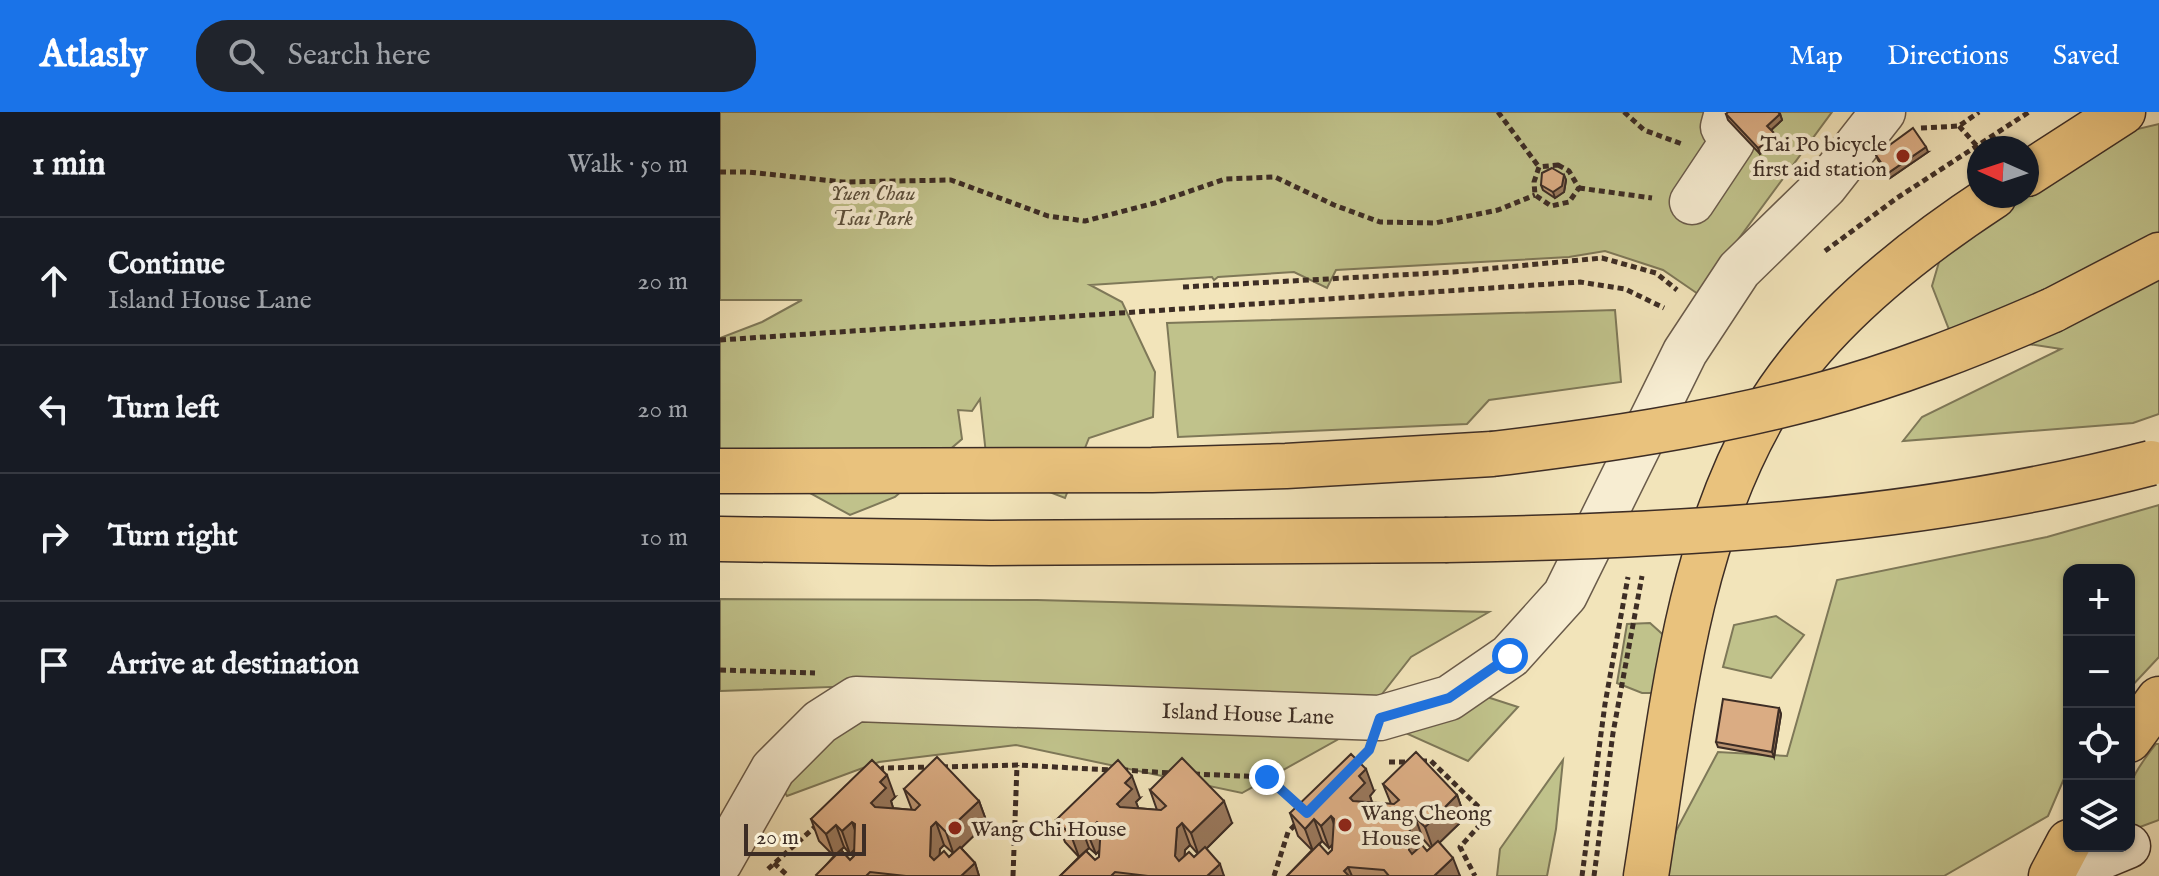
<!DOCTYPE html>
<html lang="en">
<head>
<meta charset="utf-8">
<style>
	body { margin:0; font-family:"IM FELL English",serif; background:#20242c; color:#f1f3f6 }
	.controls { position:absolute; right:24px; bottom:24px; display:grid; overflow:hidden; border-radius:16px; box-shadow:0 2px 6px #0004 }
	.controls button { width:72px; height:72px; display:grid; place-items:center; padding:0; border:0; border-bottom:2px solid #363941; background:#171b24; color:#f1f3f6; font:40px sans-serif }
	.compass { position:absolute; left:1247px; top:24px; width:72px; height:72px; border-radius:50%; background:#171b24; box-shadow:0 2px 6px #0004; rotate:273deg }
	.scale { position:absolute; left:24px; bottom:20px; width:122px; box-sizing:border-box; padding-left:8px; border:4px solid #3d2d25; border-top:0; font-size:22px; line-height:28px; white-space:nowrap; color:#3d2d25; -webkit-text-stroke:6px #f7edd2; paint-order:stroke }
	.stop { position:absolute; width:24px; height:24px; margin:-18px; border:6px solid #1a73e8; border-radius:50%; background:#fff }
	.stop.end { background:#1a73e8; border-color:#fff; box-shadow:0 2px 8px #0008 }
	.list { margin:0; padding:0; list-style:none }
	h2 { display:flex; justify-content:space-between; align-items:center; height:104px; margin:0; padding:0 32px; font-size:34px }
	h2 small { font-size:26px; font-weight:400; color:#9ea1a6 }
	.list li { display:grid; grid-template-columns:52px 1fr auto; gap:24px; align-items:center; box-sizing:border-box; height:128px; padding:0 32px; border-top:2px solid #363941 }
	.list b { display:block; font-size:30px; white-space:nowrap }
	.list p { margin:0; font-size:26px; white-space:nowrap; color:#9ea1a6 }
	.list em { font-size:26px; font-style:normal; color:#9ea1a6 }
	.icon { flex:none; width:44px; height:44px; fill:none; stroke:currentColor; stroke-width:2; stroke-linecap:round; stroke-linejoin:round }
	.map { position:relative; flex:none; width:1439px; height:764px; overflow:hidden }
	header { display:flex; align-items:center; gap:48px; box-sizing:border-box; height:112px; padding:0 40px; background:#1a73e8; color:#fff }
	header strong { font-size:38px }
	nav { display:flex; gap:44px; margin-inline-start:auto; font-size:28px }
	.search { width:560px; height:72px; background:#20242c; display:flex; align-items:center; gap:20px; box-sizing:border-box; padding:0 28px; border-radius:32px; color:#9ea1a6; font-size:30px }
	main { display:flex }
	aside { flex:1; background:#171b24 }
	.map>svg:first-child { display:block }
</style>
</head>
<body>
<header>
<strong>Atlasly</strong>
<div class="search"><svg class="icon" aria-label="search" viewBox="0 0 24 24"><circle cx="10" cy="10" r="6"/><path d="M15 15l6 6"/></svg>Search here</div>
<nav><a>Map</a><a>Directions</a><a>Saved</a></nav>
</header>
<main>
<aside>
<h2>1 min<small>Walk · 50 m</small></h2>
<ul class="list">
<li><svg class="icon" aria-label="ahead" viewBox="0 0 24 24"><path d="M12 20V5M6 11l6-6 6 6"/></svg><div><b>Continue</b><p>Island House Lane</p></div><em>20 m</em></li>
<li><svg class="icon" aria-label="left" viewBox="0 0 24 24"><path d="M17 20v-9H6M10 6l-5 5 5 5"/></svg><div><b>Turn left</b></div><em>20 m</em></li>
<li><svg class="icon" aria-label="right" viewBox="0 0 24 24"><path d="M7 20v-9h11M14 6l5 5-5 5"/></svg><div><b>Turn right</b></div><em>10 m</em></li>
<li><svg class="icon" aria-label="arrive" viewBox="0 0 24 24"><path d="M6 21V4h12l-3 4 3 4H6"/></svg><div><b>Arrive at destination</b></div></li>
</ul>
</aside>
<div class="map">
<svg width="1439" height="764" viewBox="0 0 1439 764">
	<rect width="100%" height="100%" fill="#f2e4ba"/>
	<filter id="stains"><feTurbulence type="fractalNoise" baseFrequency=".0025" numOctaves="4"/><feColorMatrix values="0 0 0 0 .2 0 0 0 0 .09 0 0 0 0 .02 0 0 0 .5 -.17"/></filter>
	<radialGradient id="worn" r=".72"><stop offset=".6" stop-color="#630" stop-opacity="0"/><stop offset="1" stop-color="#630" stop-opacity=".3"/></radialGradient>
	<g fill="#c0c28b" stroke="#7e7858" stroke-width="2">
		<polygon points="0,0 1112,0 978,182 943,158 885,139 849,145 616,158 607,176 574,160 498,165 494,168 492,165 370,173 402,190 435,260 433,305 369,326 345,386 285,363 266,342 260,287 252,299 238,298 242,327 175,385 130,403 81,376 0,373 0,226 42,210 82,188 0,188"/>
		<polygon points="1439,12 1439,302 1413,311 1183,329 1202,305 1341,237 1230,220 1212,174 1238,85 1307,84 1307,43"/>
		<polygon points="895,198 901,270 769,288 747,312 458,325 447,211"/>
		<polygon points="1439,393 1439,545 1409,577 1409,458 1349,458 1349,655 1328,704 1224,764 946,764 956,719 998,640 1067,644 1117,468 1327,425"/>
		<polygon points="0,487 317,488 769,500 691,545 633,619 522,681 296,633 159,650 67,684 52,659 164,573 0,579"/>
		<polygon points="1056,504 1084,523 1051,566 1003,555 1014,513"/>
		<polygon points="930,511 959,537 953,581 922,581 897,571 907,512"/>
		<polygon points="764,584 798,595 748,649 672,615"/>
		<path d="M1436 632H1439V708L1409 719C1409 671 1406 670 1436 632Z"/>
		<polygon points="843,648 836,717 827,764 777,764 780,737"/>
	</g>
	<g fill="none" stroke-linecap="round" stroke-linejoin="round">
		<g stroke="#6a5b4a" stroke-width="47">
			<g id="street">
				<polyline points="972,90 1012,30 1003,15 1007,0"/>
				<polyline points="0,750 53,657 100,610 136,587 660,606 729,586 790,544 845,483 965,240 1019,158 1105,74 1163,0"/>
			</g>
		</g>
		<g stroke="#3d2d25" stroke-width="47">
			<polyline id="secondary" points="1335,764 1408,734"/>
		</g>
		<g stroke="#3d2d25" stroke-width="47">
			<g id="highway">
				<polyline points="1307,62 1403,0"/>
				<polyline points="1333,198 1439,143"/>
				<polyline points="0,359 432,358 566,354 772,342"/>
				<polyline points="0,427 271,431 725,428"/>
				<polyline points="1409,628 1439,587"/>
				<path d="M926 764C951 608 964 443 1043 304 1094 215 1190 139 1274 84"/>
				<polyline points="1331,764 1349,730"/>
			</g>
		</g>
		<g stroke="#3d2d25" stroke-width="5" stroke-dasharray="6 4" stroke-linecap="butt">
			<polyline points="778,0 819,55"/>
			<polyline points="904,0 924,18 962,32"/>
			<polyline points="1239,14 1257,34"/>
			<polyline points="1201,16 1239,14 1259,0"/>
			<polygon points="838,53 849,59 859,76 849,90 831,94 815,83 814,70 819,55"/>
			<polyline points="0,60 28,60 123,70 231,68 328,104 365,109 435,91 505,67 555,65 614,93 660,110 715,111 778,98 815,83"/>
			<polyline points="859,76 932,86"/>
			<polyline points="1105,139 1177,86 1309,0"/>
			<polyline points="463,175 733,160 882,146 936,161 957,178"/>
			<polyline points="0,228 860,170 905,177 944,196"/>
			<polyline points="0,558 95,561"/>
			<polyline points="701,649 711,649 768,704 740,735 755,764"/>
			<polyline points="669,650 691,650"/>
			<polyline points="222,655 297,653 392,658"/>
			<polyline points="402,658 452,661"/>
			<polyline points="159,659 163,656 212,655"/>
			<polyline points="474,662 547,665 583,698"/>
			<polyline points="54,751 68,764"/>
			<polyline points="48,757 97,713"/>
			<polyline points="293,764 297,653"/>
			<polyline points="554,764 568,720 577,711"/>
			<polyline points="862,764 885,592 908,465"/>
			<polyline points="874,764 893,621 922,464"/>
		</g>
		<use href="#street" stroke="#f7edd2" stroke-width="44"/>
		<use href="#secondary" stroke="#f7edd2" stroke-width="44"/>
		<use href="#highway" stroke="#e9c27d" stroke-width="44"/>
		<g stroke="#3d2d25" stroke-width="47" stroke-linecap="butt">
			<g id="highway-bridge">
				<path d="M772 342C881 329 988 313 1094 285 1177 263 1255 232 1333 198"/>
				<path d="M725 428C965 424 1198 411 1431 351"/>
			</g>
		</g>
		<use href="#highway-bridge" stroke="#e9c27d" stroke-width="44"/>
	</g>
	<g fill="#bb9471" stroke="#3d2d25" stroke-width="2" fill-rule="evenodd">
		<polygon points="1006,2 1060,2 1062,8 1051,18 1059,29 1040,42 1008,8"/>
		<polygon points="1208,40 1170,66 1158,48 1156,43"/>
		<polygon points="844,63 846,68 844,80 835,86 823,78 821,73"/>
		<polygon points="1059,596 1061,602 1054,645 998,635 996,630"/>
		<path d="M663 672 737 683 745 706 719 731 740 764H567L592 738 578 724 570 701 654 679 650 684 652 691 671 692ZM703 727 711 736 707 739 698 737V732ZM602 729 609 736 613 732 612 738 608 742 599 733Z"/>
		<path d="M184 677 259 689 267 711 241 736 255 751 259 764H97L114 744 99 729 91 707 175 685 171 689 173 696 192 698ZM224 733 233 741 229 745 219 743 220 737ZM124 735 130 742 134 738V744L130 748 121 738Z"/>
		<path d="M430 678 512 711 486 737 504 764H340L359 745 345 730 336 708 420 686 416 690 418 696 437 698ZM470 733 478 742 474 745 464 744 465 738ZM369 736 376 742 379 739V745L375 748 366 739Z"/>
	</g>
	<g fill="#99785c" stroke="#3d2d25" stroke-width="2">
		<polygon points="1060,2 1062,8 1049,20 1047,14"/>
		<polygon points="1057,24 1059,29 1040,42 1038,36"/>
		<polygon points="1206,35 1208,40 1170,66 1168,61"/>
		<polygon points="844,63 846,68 844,80 835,86 833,80"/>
		<polygon points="1059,596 1061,602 1054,645 1052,640"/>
		<polygon points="646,657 654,679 650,684 653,693 638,708 630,686 639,664"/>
		<polygon points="167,663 175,685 171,689 174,699 159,714 151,691 160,670"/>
		<polygon points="412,664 420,686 416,690 420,700 405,714 397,692 405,671"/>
		<polygon points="737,683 745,706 713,737 705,715"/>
		<polygon points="259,689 267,711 234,743 226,720"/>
		<polygon points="504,689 512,711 479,744 471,721"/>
		<polygon points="611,704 619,726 609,736 601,714"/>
		<polygon points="695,705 703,727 698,732 697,761 689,738 690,710"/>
		<polygon points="594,707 602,729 593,739 585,717"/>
		<polygon points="132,710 140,732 130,742 122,719"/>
		<polygon points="216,710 224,733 220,737 218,764 210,744 211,715"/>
		<polygon points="377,710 386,732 376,742 367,720"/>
		<polygon points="462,711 470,733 465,738 463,764 455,744 457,716"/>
		<polygon points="116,713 124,735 114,744 106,722"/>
		<polygon points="361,714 369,736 359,745 351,723"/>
		<polygon points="733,746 740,764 714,764"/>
		<polygon points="255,751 259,764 241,764"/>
		<polygon points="500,752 504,764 487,764"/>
		<polygon points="628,755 632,764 626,764 624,759"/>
	</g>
	<g fill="#daac83" stroke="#3d2d25" stroke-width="2">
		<polygon points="1008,0 1058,0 1060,2 1047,14 1057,24 1038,36 1006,2"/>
		<polygon points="1193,16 1206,35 1168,61 1156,43"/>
		<polygon points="832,56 844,63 842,74 833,80 821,73 822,61"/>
		<polygon points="1003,587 1059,596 1052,640 996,630"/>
		<polygon points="696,640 737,683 705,715 695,705 690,710 689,738 692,742 702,733 707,739 718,729 733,746 714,764 669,764 664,758 628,755 624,759 629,764 567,764 599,732 608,742 612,738 614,707 611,704 601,714 594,707 585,717 570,701 631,642 646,657 639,664 645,671 630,686 633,689 674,692 679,688 663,672"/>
		<polygon points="217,645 259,689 226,720 216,710 211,715 210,744 214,748 224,739 229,745 240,735 255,751 241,764 186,764 150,760 146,764 97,764 96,763 121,738 130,748 134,744 135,712 132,710 122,719 116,713 106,722 91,707 152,648 167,663 160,670 166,676 151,691 155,695 195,698 200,693 184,677"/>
		<polygon points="462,646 504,689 471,721 462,711 457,716 455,744 459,749 469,740 474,745 485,735 500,752 487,764 428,764 395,760 391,764 340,764 366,739 375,748 379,745 381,713 377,710 367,720 361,714 351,723 336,708 398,648 412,664 405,671 412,677 397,692 400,695 441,698 446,694 430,678"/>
	</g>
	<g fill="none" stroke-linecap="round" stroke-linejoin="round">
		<polyline stroke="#1a73e8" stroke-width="10" points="547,665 587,701 649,638 660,606 729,586 790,544"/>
	</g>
	<g fill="#8f2418" stroke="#f7edd2" stroke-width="3">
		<circle cx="1183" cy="44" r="8"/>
		<circle cx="625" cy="713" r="8"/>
		<circle cx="235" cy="716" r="8"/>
	</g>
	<g text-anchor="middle" stroke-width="8" stroke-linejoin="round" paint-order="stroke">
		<g font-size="22" fill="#3d2d25" stroke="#f7edd2" text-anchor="start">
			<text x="1167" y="39" text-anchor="end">Tai Po bicycle<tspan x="1167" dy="25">first aid station</tspan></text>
			<text x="641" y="708">Wang Cheong<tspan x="641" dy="25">House</tspan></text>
			<text x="251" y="724">Wang Chi House</text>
		</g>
		<g font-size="22" font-style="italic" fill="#5e523e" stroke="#f7edd2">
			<text x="153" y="88">Yuen Chau<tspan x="153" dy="25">Tsai Park</tspan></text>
		</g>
		<g font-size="22" fill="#3d2d25" stroke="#f7edd2">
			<text transform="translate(528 601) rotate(2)" y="8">Island House Lane</text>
		</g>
	</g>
	<rect width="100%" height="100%" filter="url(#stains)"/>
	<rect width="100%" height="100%" fill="url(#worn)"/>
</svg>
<div class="controls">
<button>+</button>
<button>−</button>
<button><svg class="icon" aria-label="locate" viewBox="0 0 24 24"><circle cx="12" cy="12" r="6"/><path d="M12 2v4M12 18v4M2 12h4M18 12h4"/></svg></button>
<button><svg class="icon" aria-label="layers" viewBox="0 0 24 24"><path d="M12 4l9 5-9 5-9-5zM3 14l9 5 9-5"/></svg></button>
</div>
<svg class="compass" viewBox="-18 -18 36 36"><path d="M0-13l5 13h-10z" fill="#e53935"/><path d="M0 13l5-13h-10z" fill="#9ea1a6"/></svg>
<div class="scale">20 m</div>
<div class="stop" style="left:790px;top:544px"></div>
<div class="stop end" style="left:547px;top:665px"></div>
</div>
</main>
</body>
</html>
